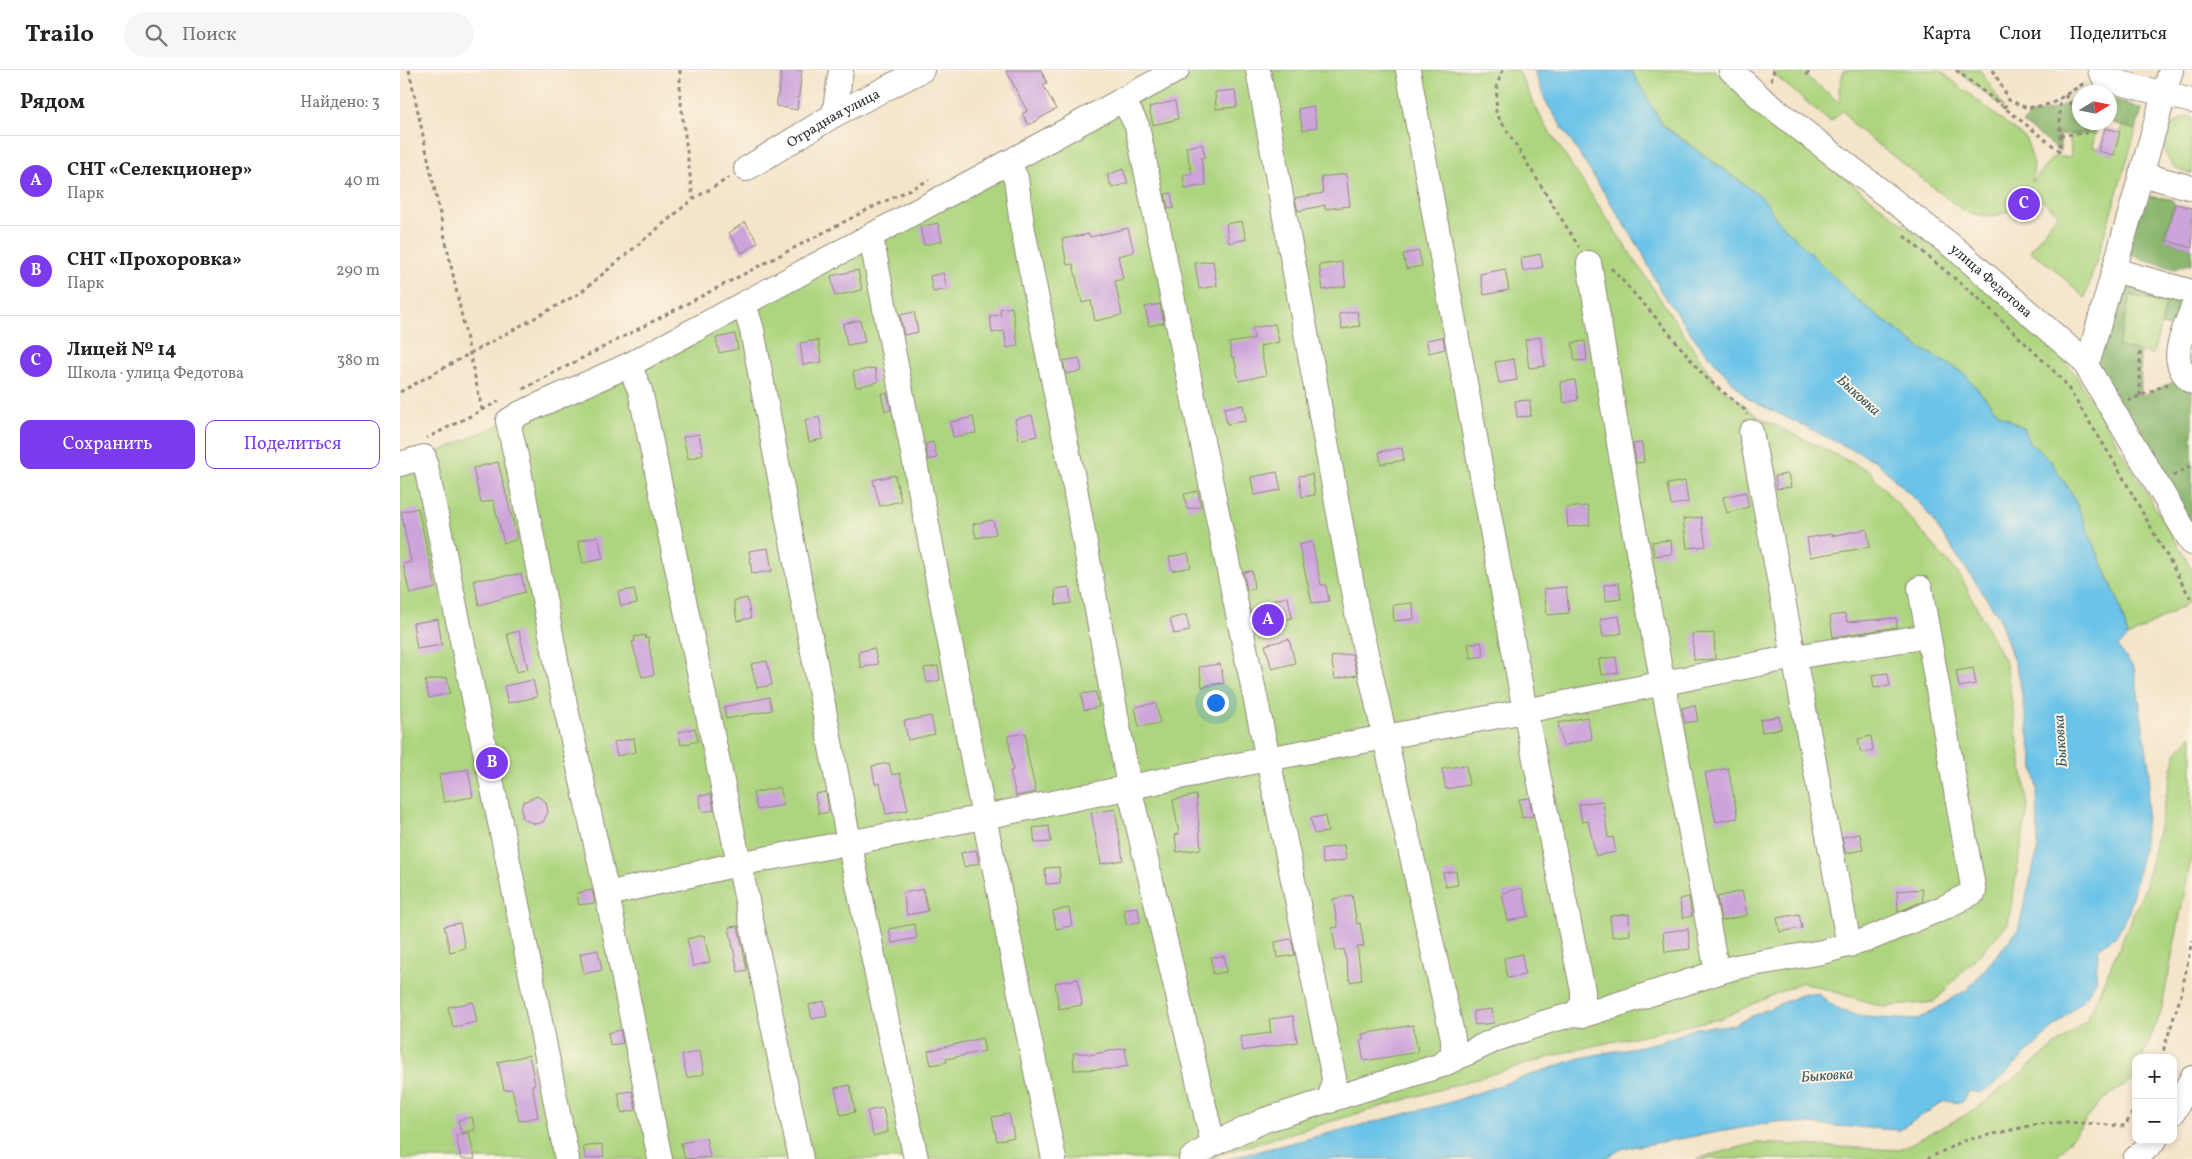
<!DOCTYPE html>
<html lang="ru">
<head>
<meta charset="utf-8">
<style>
	body { margin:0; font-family:Vollkorn,serif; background:#f6f6f6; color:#222 }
	.controls { position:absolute; right:15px; bottom:15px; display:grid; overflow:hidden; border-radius:10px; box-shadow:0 2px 8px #0003 }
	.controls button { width:45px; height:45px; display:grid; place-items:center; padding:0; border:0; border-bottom:1px solid #e0e0e0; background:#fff; color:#222; font:25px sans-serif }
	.compass { position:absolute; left:1672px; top:15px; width:45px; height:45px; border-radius:50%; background:#fff; box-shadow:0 2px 8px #0003; rotate:80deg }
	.you { position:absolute; left:815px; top:632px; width:18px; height:18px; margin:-12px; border:4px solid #fff; border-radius:50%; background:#1a73e8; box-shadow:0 0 0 8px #1a73e833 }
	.badge { display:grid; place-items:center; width:32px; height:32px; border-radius:50%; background:#7c3aed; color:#fff; font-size:16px; font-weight:700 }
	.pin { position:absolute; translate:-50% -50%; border:2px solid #fff; box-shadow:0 1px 5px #0006 }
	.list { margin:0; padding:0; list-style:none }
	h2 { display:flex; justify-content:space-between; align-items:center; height:65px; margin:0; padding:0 20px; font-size:21px }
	h2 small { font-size:16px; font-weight:400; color:#767676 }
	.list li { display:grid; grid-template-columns:32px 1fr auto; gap:15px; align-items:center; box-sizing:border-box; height:90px; padding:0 20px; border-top:1px solid #e0e0e0 }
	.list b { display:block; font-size:19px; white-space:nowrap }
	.list p { margin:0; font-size:16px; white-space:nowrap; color:#767676 }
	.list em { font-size:16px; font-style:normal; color:#767676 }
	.actions { display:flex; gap:10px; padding:15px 20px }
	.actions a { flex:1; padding:11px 0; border:1px solid #7c3aed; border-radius:10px; text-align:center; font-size:18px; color:#7c3aed }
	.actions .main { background:#7c3aed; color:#fff }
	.icon { flex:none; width:28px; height:28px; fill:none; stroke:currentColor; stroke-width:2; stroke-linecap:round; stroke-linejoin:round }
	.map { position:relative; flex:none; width:1792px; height:1089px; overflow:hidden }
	header { display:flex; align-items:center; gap:30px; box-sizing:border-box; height:70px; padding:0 25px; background:#fff; border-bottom:1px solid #e0e0e0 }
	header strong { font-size:24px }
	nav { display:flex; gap:28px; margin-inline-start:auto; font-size:18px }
	.search { width:350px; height:45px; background:#f6f6f6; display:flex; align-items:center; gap:12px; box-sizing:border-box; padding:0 18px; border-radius:28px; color:#767676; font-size:19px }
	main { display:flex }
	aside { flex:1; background:#fff }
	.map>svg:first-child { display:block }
</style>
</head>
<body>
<header>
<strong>Trailo</strong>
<div class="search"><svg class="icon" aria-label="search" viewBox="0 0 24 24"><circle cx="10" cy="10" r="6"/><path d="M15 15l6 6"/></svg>Поиск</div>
<nav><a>Карта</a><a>Слои</a><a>Поделиться</a></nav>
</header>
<main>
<aside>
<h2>Рядом<small>Найдено: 3</small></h2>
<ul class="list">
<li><span class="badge">A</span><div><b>СНТ «Селекционер»</b><p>Парк</p></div><em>40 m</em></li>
<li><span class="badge">B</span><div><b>СНТ «Прохоровка»</b><p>Парк</p></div><em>290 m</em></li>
<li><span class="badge">C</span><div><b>Лицей № 14</b><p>Школа · улица Федотова</p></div><em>380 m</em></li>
</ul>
<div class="actions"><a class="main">Сохранить</a><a>Поделиться</a></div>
</aside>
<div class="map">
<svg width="1792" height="1089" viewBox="0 0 1792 1089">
	<rect width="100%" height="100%" fill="#fcf5e5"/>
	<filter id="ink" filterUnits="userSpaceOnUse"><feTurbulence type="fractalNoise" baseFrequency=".02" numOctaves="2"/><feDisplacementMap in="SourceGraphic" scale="10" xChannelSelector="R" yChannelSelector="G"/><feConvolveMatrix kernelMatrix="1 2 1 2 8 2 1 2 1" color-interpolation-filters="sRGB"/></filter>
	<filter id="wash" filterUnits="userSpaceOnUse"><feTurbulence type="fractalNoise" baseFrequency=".0096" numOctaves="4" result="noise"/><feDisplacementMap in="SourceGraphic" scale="20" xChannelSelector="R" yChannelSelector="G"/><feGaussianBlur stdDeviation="1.12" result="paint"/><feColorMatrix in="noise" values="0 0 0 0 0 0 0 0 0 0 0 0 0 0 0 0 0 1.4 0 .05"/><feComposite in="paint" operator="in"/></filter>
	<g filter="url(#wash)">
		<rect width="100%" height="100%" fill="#f4e4c9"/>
		<g fill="#add57f" stroke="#6c8055">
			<polygon points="772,0 1118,0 1143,52 1316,313 1360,348 1469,401 1561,507 1606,594 1628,737 1608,854 1534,932 1484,937 1402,912 1322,948 1174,980 820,1084 812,1089 0,1089 0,399 108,351"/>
			<polygon points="1231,0 1316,0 1349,33 1632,255 1674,302 1792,499 1792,531 1728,567 1718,530 1671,422 1649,389 1628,371 1625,359 1598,343 1564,303 1520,278 1457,230 1377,150 1363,128 1263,55"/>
			<path d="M1374 0H1411L1406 6 1440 33 1439 19 1444 0H1539L1626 69 1634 94 1632 112 1653 87H1671L1670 65 1688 63 1695 65 1692 77 1713 85 1722 56 1736 60 1685 228 1652 197 1630 181 1658 143 1629 121C1610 147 1590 152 1561 139L1453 55 1443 40 1431 52 1373 4Z"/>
			<polygon points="1556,0 1580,0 1604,38"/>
			<path d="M1785 47H1792V103C1772 104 1758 80 1767 62 1771 54 1778 51 1785 47Z"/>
			<polygon points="1731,225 1766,234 1753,285 1717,276"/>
			<polygon points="1792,665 1792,784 1761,942 1742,988 1736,988 1736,1003 1733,1010 1701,1031 1655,1089 1296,1089 1356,1073 1499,1080 1575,1040 1687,950 1745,818 1776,683"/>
		</g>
		<g fill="#8ab66e" stroke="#5a704c">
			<path d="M1679 26 1680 52 1699 53 1695 65 1688 63 1660 65V81L1623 53 1631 44C1649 43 1665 35 1679 26Z"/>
			<polygon points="1710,28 1742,39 1736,60 1710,52"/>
			<polygon points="1746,126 1771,129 1775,134 1765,170 1792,178 1792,193 1775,199 1724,183"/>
			<polygon points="1714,200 1792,222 1785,260 1761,255 1766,234 1731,225 1718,276 1740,282 1741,326 1780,309 1792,318 1792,455 1693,288"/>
		</g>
		<polygon fill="#6bc3e8" stroke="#4b778a" points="1134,0 1231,0 1263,56 1363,128 1377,150 1457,230 1520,278 1564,303 1598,343 1625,359 1628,371 1649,389 1671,422 1718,530 1728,567 1718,577 1734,598 1750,703 1743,780 1729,841 1716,866 1699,878 1695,912 1686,927 1592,1016 1580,1023 1570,1021 1561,1033 1545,1031 1499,1060 1376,1052 1221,1079 1205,1089 828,1089 1048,1033 1180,988 1260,972 1296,958 1332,955 1405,923 1418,924 1439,940 1463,947 1518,950 1568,919 1618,860 1638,778 1637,716 1619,606 1598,545 1524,438 1476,391 1348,329 1301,277 1260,220 1242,182 1146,32"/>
		<g id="blocks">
			<g fill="#cca3db">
				<polygon points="382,0 402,0 397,40 376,36"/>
				<polygon points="606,0 641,0 647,13 643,15 656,39 629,55 622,44 627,41"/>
				<polygon points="835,20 837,37 816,39 815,22"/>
				<polygon points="775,31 778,49 753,55 749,37"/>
				<polygon points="913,36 917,57 903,60 898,39"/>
				<polygon points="1705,58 1720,62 1714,85 1698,81"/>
				<polygon points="802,74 805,87 801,88 806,115 785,119 783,105 792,104 786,77"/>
				<polygon points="723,99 728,113 712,118 707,105"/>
				<polygon points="946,104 950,136 925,139 925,135 898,141 895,128 923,123 921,107"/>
				<polygon points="771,123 774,138 768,139 765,124"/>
				<polygon points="1775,134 1792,138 1792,178 1765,170"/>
				<polygon points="842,151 846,169 829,173 826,154"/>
				<polygon points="345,152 358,172 342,183 329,163"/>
				<polygon points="538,153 542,171 524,175 520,157"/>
				<polygon points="728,158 734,182 718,186 723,209 715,211 722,245 695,251 691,231 682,233 673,194 667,195 662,169 689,164 690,167"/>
				<polygon points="1019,181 1022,196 1006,199 1003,184"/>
				<polygon points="1140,184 1143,197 1123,201 1121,188"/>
				<polygon points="813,191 817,216 799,219 795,193"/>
				<polygon points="942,192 946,216 923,220 919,195"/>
				<polygon points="1105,199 1109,220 1084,225 1080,204"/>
				<polygon points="458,200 462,220 435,226 431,206"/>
				<polygon points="543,203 547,219 533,222 530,206"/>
				<polygon points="760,234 764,253 749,256 745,237"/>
				<polygon points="612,237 618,276 607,278 604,261 592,263 590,246 601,245 600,239"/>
				<polygon points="957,241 960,256 942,259 939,244"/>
				<polygon points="514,242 518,262 504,265 500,245"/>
				<polygon points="460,250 465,272 447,275 443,254"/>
				<polygon points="875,254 879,272 860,276 866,305 839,311 834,287 832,288 829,273 854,269 852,258"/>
				<polygon points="335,264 338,279 319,283 316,268"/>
				<polygon points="1043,267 1045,279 1029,283 1026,270"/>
				<polygon points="1140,267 1145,296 1129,298 1125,270"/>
				<polygon points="418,270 422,292 403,295 400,273"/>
				<polygon points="1185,271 1187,290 1175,291 1172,273"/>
				<polygon points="679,288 682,301 666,304 663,291"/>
				<polygon points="1114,289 1117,310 1099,313 1095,292"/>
				<polygon points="475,298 478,312 456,317 453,302"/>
				<polygon points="1175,310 1178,330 1164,333 1160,312"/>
				<polygon points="487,323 491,340 485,341 481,324"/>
				<polygon points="1130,330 1131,346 1117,347 1115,331"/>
				<polygon points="843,335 846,351 827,354 824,338"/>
				<polygon points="632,345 637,366 619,370 615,349"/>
				<polygon points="419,347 423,369 409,372 405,350"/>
				<polygon points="573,347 576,363 553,367 550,352"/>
				<polygon points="299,364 303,385 288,389 283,367"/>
				<polygon points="533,372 537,388 528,390 525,374"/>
				<polygon points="1242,373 1244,392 1236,393 1233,374"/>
				<polygon points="1002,378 1004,390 981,394 979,382"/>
				<polygon points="98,392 117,468 115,468 115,470 104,473 93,430 81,433 73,398"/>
				<polygon points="877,402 881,420 854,425 851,407"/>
				<polygon points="912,404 915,425 902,427 899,406"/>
				<polygon points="1388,404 1391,417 1377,419 1375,406"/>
				<polygon points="495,405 501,431 480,436 473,410"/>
				<polygon points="1285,411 1288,432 1271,435 1267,414"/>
				<polygon points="798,421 801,437 787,439 784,424"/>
				<polygon points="1346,422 1349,437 1327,443 1323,427"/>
				<polygon points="1188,436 1190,455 1168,457 1166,438"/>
				<polygon points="18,438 36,518 10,524 3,494 11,492 1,442"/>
				<polygon points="1301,447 1306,476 1287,478 1283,449"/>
				<polygon points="593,450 596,464 576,468 573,454"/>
				<polygon points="1467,459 1470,477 1410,487 1407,468 1431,464 1431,466"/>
				<polygon points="198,466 203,489 183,493 178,471"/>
				<polygon points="1271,470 1272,484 1254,486 1252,472"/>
				<polygon points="912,472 921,515 926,515 929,531 912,533 899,475"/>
				<polygon points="368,478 372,501 352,504 349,481"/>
				<polygon points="788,483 791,497 772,501 769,487"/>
				<polygon points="852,501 854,519 847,520 843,502"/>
				<polygon points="121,504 125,522 79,535 74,510"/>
				<polygon points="1219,513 1221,529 1206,531 1204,515"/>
				<polygon points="669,517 671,533 656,535 655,519"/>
				<polygon points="1166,517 1169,543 1147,545 1144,519"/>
				<polygon points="234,519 237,533 221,536 218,522"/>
				<polygon points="888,527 892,548 876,551 872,530"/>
				<polygon points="347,528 351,548 337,551 334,531"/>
				<polygon points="1013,533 1014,549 994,551 993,535"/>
				<polygon points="1445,544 1447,552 1496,548 1497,557 1433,567 1430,546"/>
				<polygon points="786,545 790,561 774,564 770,549"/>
				<polygon points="1219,546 1222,563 1203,567 1200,549"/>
				<polygon points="38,549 42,575 17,579 13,553"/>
				<polygon points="119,561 128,599 117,602 107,564"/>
				<polygon points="1314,563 1315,589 1294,590 1292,564"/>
				<polygon points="245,565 246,569 248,568 254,605 242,607 232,572 235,571 234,567"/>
				<polygon points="889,569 895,593 872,599 865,575"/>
				<polygon points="1081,572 1084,586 1071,588 1068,574"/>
				<polygon points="474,578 478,594 461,598 458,582"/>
				<polygon points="952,584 957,605 935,609 931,587"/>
				<polygon points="1216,587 1218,603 1201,605 1199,589"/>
				<polygon points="367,591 372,615 357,618 351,594"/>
				<polygon points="820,594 824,613 802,617 799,597"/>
				<polygon points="538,596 540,610 527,613 524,598"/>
				<polygon points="1573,598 1576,614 1559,617 1556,601"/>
				<polygon points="1488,603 1490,616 1474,618 1472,605"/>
				<polygon points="47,607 50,623 29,628 25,611"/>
				<polygon points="133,610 137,627 108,633 104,616"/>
				<polygon points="696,622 699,637 684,640 681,624"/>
				<polygon points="369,627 372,640 326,649 324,637"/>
				<polygon points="756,633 760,653 739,657 735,637"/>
				<polygon points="1295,635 1298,651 1285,653 1282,638"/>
				<polygon points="531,646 535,664 508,670 504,651"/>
				<polygon points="1379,646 1381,659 1362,662 1360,650"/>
				<polygon points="1187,647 1192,669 1163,676 1158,653"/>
				<polygon points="295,658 298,671 281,675 279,662"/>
				<polygon points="626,663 627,682 636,722 616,726 610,701 613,700 608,666"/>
				<polygon points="1471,666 1473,680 1461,683 1458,669"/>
				<polygon points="234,668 236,682 217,686 214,672"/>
				<polygon points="489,693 492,705 500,703 508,740 486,744 480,713 475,714 472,696"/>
				<polygon points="1066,695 1069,715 1046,719 1042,699"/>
				<polygon points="1328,698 1338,748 1316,752 1305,703"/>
				<polygon points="68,699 73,727 44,732 39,705"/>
				<polygon points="380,717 384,735 357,740 353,723"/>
				<polygon points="426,722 429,742 419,744 415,724"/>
				<polygon points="311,724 314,740 302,742 299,726"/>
				<polygon points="796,725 801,779 777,782 775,765 779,764 773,730"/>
				<polygon points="137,726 146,732 148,742 143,752 136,754 127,751 123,748 121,739 123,732"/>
				<polygon points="1129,728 1133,746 1122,748 1119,729"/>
				<polygon points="1203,731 1208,768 1213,767 1216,782 1196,786 1188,751 1182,752 1179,734"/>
				<polygon points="715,739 723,790 701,794 691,743"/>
				<polygon points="925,746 928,762 914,764 911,748"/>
				<polygon points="649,756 651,772 635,773 633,758"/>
				<polygon points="1460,764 1463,780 1445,783 1442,767"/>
				<polygon points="944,775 946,790 923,794 921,779"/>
				<polygon points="576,780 579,793 564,797 561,783"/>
				<polygon points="659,797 660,813 646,814 645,798"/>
				<polygon points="1056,801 1058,815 1046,817 1043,803"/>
				<polygon points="1122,818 1129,846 1108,851 1102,823"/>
				<polygon points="523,819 528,841 507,845 503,823"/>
				<polygon points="1522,819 1523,831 1498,842 1497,821"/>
				<polygon points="192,820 195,833 179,835 177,823"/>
				<polygon points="1342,821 1347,845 1321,851 1317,827"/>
				<polygon points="952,825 957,854 960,853 964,876 957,877 962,910 950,912 944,879 936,881 932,858 938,857 933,829"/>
				<polygon points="1289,827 1292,846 1283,848 1279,829"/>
				<polygon points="738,837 740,852 726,854 724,839"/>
				<polygon points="669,838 672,856 656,859 653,841"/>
				<polygon points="1229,844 1230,865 1212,867 1210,846"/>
				<polygon points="1399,844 1402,858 1380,862 1377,848"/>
				<polygon points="60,853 65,878 50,882 44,856"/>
				<polygon points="514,854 517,868 492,873 489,859"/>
				<polygon points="338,856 347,900 338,902 329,857"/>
				<polygon points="1288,859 1290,879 1265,882 1263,862"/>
				<polygon points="304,865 310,892 293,896 287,869"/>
				<polygon points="891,869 895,885 877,888 875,872"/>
				<polygon points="198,880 202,900 184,904 180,884"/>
				<polygon points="1122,884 1125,905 1107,908 1104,888"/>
				<polygon points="824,886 826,902 813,904 811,887"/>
				<polygon points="678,909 682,935 659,939 655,913"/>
				<polygon points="424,931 427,946 412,949 409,935"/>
				<polygon points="73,932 77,952 53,957 48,937"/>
				<polygon points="1092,939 1094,953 1075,955 1073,941"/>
				<polygon points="893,946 897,972 842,981 840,967 871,963 869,949"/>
				<polygon points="1013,955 1018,982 964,991 960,970 963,969 962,964"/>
				<polygon points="220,960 223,973 210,975 208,963"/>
				<polygon points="582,968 585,981 546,989 547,992 531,995 528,981"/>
				<polygon points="725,978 728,996 714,999 674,1000 673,983 688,983 689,985"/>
				<polygon points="300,981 304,1004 287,1008 282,985"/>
				<polygon points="129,985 135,1014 132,1015 138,1047 119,1051 112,1019 104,1020 98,992"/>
				<polygon points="450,1015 455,1042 441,1045 435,1018"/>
				<polygon points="232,1021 236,1040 222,1043 218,1023"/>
				<polygon points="483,1038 488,1062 473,1066 467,1041"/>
				<polygon points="609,1044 614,1067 597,1071 592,1047"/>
				<polygon points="72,1047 75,1060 61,1063 58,1050"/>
				<polygon points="69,1063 75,1089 61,1089 56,1065"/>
				<polygon points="306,1068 310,1087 285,1089 281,1073"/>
				<polygon points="202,1074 204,1086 186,1089 183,1077"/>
			</g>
		</g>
	</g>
	<g filter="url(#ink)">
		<use href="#blocks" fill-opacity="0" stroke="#90887a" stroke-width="1"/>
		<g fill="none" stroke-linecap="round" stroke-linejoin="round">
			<g stroke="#90887a" stroke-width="26">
				<g id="minor">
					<polyline points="858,0 958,548 1053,968 1053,984 1042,995"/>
					<polyline points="1008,0 1125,641 1183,921 1183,933 1175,944"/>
					<path id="s1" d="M1331 0 1362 29 1557 180 1683 290 1792 473"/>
					<polyline points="1700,0 1705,9 1792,31"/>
					<polyline points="723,29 737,56 934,1008 930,1031"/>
					<polyline points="434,45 441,0"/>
					<polyline points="607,93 616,108 622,155 675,418 729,717 813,1074"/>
					<path id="s2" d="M346 99 434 45 522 0"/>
					<polyline points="1741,104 1792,118"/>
					<polyline points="471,167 584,747 654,1089"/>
					<polyline points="1189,193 1229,433 1317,902"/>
					<polyline points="1714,200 1792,222"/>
					<polyline points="344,234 352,260 449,772 516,1089"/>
					<path d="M1792 239C1783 265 1766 291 1792 312"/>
					<polyline points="1683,290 1690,285 1771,0"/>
					<polyline points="229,295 240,320 401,1089"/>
					<polyline points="1351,362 1449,875"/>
					<polyline points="0,394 24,387 119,844 167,1089"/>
					<polyline points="207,824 338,794 584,747 867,689 1125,641 1394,587 1528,566"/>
					<polyline points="1773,1043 1792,1008"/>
					<polyline points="260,1089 207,824 161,616 119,400 108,351 119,344 229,295 607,93 777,0"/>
					<polyline points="791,1089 813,1074 865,1050 1042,995 1097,969 1149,951 1175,944 1184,945 1335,897 1422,882 1466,870 1545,837 1574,822 1520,518"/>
					<polyline points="1735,1089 1755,1070"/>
				</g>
			</g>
			<g stroke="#90887a" stroke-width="3" stroke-dasharray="4 4" stroke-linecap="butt">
				<polyline points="9,0 82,340 27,368"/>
				<polyline points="280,0 280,25 293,129"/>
				<polyline points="1103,0 1097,15 1096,43 1179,177"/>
				<polyline points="1556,0 1660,81 1660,28"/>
				<polyline points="1593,0 1609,30 1627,38 1651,34 1686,12"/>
				<polyline points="1406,5 1411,0"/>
				<polyline points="1371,11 1374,0"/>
				<polyline points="1665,25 1680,49"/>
				<polyline points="1604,38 1609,30"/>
				<polyline points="1660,65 1688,63 1681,52"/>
				<polyline points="1504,166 1585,234 1663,310 1715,393 1792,531"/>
				<polyline points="1211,198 1259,251 1305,307 1345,340 1347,345"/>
				<polyline points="1740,282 1740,326"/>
				<polyline points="123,319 463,142 529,110"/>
				<polyline points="0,322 180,223 293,129 329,108"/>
				<polyline points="1728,331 1768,314"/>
				<polyline points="82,340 99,331"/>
				<polyline points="1773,406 1792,395"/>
				<polyline points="1761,988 1781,925 1792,870"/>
				<polyline points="1527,1089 1563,1071 1638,1054 1666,1052 1725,1056 1736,1036"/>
			</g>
			<use href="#minor" stroke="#fff" stroke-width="24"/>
		</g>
	</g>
	<g text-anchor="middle" stroke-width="4" stroke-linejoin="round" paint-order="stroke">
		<g font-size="14" fill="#2b2b2b" stroke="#fcf5e5">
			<text dy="5" stroke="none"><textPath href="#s2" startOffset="101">Отрадная улица</textPath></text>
			<text dy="5" stroke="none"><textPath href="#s1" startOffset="335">улица Федотова</textPath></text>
		</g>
		<g font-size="15" font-style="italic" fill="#3e5964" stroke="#fcf5e5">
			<text transform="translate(1459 325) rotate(42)" y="5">Быковка</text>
			<text transform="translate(1660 671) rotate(-94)" y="5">Быковка</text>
			<text transform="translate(1427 1005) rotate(-4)" y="5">Быковка</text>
		</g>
	</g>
</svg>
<div class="controls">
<button>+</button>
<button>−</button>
</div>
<svg class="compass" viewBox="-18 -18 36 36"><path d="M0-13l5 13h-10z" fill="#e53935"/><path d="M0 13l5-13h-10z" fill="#767676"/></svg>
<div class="you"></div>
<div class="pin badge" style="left:868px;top:550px">A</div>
<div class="pin badge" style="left:92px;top:693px">B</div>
<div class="pin badge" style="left:1624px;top:134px">C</div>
</div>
</main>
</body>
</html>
